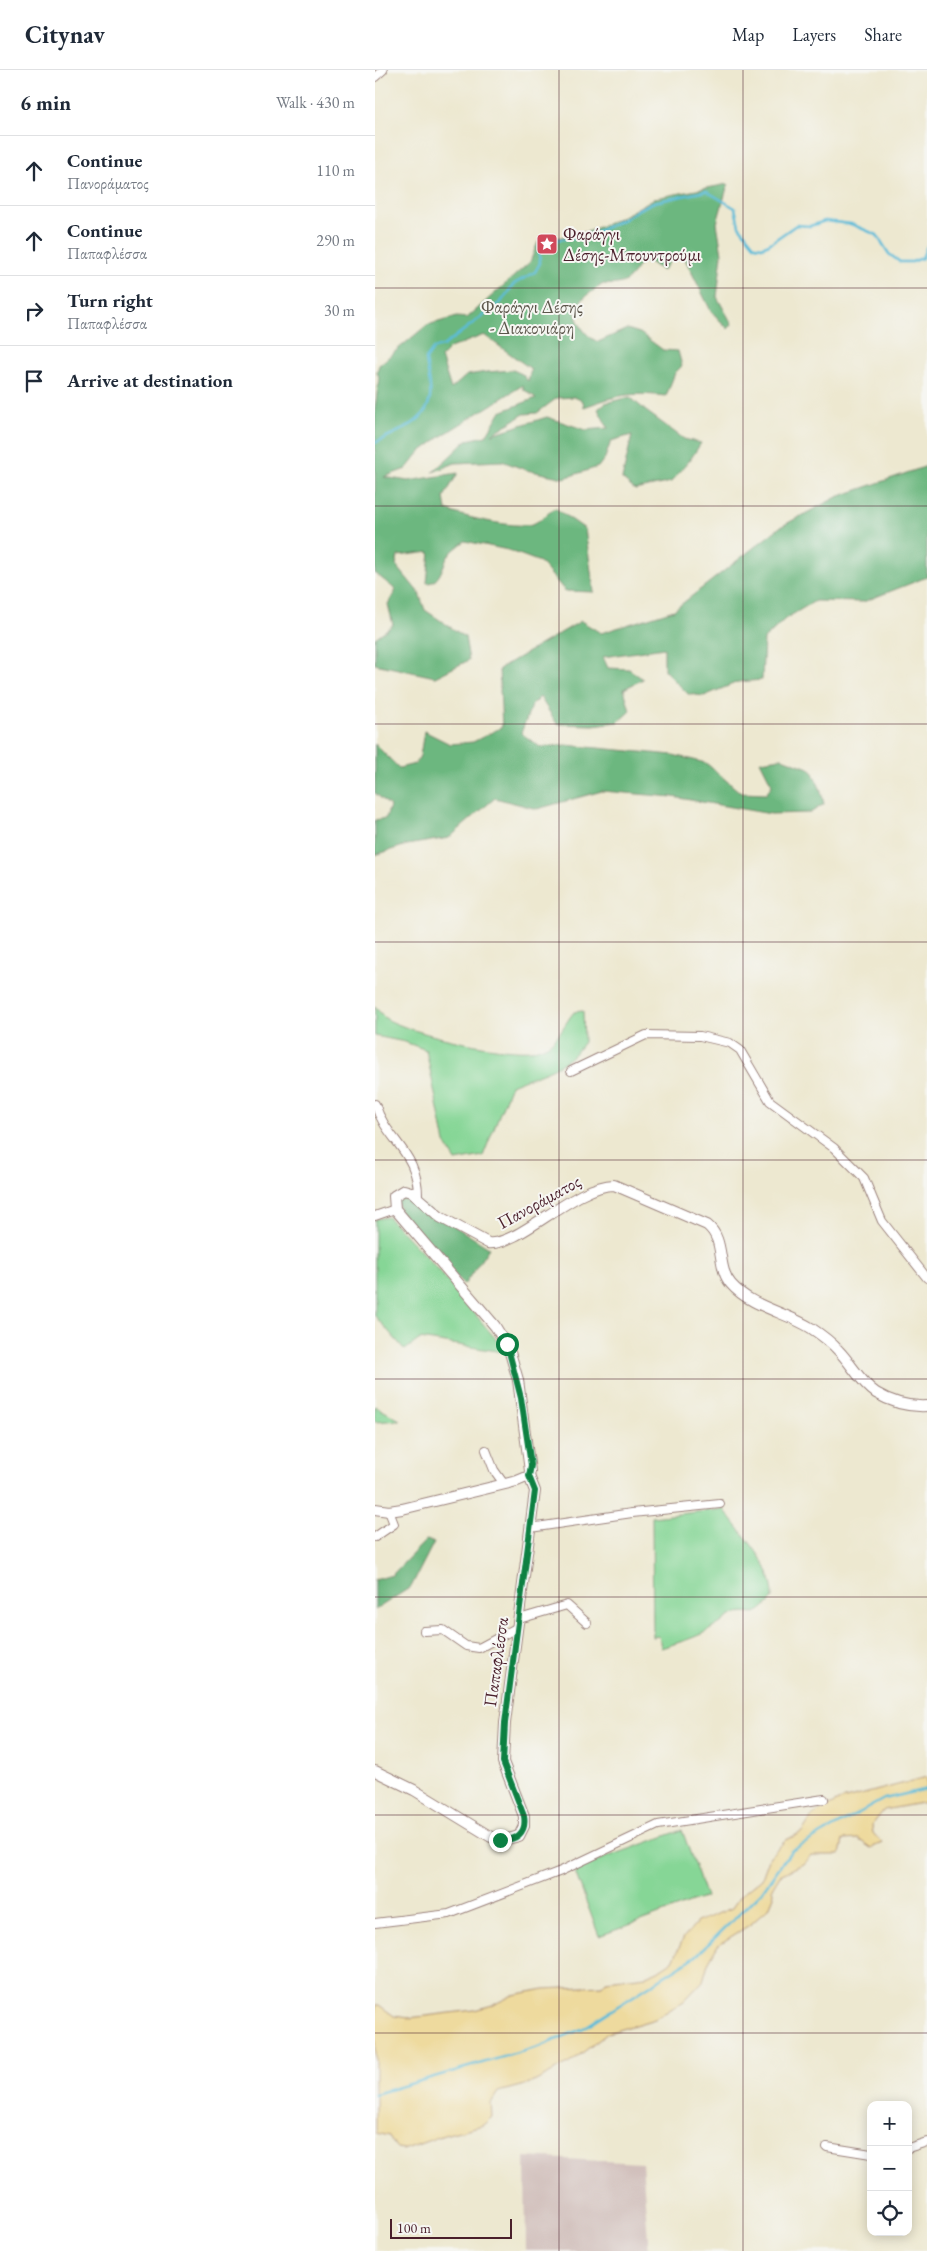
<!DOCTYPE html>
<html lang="en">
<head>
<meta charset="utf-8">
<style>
	body { margin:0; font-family:"EB Garamond",serif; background:#f6f6f7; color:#1f2937 }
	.controls { position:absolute; right:15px; bottom:15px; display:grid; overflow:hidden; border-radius:10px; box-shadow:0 2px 12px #0003 }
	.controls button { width:45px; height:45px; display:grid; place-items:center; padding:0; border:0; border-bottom:1px solid #e0e1e3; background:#fff; color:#1f2937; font:25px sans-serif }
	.scale { position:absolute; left:15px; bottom:12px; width:122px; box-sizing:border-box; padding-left:5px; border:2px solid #4a1f2b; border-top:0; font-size:14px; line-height:18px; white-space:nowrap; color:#4a1f2b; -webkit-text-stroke:4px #f6f6f2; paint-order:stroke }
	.stop { position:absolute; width:15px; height:15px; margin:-11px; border:4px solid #0b8043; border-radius:50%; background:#fff }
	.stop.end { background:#0b8043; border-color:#fff; box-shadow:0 1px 5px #0008 }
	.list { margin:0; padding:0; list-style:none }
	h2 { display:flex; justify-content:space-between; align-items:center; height:65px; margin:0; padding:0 20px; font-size:21px }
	h2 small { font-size:16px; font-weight:400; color:#747a83 }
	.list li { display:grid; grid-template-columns:32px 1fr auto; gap:15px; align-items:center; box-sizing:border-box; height:70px; padding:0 20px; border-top:1px solid #e0e1e3 }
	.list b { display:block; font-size:19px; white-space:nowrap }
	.list p { margin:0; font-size:16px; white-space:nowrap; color:#747a83 }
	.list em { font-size:16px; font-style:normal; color:#747a83 }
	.icon { flex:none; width:28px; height:28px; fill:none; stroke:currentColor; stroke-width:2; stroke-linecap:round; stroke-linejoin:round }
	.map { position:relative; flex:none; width:552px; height:2181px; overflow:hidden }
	header { display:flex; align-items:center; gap:30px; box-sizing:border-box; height:70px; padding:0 25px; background:#fff; border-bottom:1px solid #e0e1e3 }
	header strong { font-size:24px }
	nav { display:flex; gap:28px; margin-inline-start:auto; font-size:18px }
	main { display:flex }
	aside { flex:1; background:#fff }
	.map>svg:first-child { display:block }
</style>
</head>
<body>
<header>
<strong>Citynav</strong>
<nav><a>Map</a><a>Layers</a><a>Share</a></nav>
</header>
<main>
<aside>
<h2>6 min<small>Walk · 430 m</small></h2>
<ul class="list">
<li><svg class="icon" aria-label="ahead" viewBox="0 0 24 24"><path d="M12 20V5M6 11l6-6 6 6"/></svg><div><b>Continue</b><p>Πανοράματος</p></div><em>110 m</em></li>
<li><svg class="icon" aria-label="ahead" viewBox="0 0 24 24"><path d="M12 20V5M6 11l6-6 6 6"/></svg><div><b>Continue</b><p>Παπαφλέσσα</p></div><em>290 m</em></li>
<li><svg class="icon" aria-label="right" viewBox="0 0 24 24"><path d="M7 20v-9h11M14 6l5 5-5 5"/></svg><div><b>Turn right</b><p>Παπαφλέσσα</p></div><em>30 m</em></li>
<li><svg class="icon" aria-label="arrive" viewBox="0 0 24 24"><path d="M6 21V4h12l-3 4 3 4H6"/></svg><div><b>Arrive at destination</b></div></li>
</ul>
</aside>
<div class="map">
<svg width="552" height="2181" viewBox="0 0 552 2181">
	<rect width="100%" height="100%" fill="#f6f6f2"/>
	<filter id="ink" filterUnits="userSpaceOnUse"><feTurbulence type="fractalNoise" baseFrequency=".02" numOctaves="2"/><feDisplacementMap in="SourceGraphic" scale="10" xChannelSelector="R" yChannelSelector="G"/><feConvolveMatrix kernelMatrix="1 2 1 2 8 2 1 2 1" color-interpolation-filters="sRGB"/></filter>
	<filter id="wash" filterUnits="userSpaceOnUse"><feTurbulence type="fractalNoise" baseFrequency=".0096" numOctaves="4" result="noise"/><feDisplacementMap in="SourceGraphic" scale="20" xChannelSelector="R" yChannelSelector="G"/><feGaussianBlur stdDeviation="1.12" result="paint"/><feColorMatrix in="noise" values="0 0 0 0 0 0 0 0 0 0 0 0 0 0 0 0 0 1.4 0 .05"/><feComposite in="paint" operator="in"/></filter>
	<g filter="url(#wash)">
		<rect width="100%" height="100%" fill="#ede8d0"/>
		<polygon fill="#d1c0bc" points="150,2087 267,2093 274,2181 151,2181"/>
		<g fill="#86d696" stroke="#687a60">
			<path d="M0 937C3 940 7 945 10 948 32 963 142 988 166 978 184 971 188 955 199 942L208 941 209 972C189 1000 166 1002 136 1015L108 1086 81 1091 70 1073 51 980 30 972 0 966Z"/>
			<polygon points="13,1147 59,1195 120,1268 128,1282 45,1269 30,1280 0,1246 0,1149"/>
			<polygon points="0,1336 25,1350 0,1352"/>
			<path d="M349 1439C368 1467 398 1492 398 1528 376 1554 379 1536 358 1545 352 1547 347 1553 341 1556 324 1567 305 1572 286 1578L284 1566 278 1567 277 1447Z"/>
			<polygon points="307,1760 331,1827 224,1866 199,1799"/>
		</g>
		<g fill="#6cb77f" stroke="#5b6b55" fill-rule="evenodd">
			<path d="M353 114 342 153 347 184 342 227 357 254 353 259 336 241 308 185 299 187 287 201 275 192 267 191C253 210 253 216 228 214L212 225 199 238C202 253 209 265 223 272L252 259 265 263 288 280 303 281 307 296 300 303 291 326C254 322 243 325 209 337L208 331 199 327 182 328 162 343 149 344 117 364 172 347 211 360 233 358 223 339 230 333 255 327 271 341 309 369 326 373 315 390 296 412 260 420 247 409 257 365 236 371 230 388 223 397 189 408 151 400 127 391 80 393 58 402 92 370 111 366 125 342 161 328 148 319V315L68 365 45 382 31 399 9 407 33 411 83 403 69 427 71 440C88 447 140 459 157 454 164 452 173 443 180 438L210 459 219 522 190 521 165 492 133 480 90 471C85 475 78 480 74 485 67 495 66 513 52 513L55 482 23 486 21 495 44 523 50 540 90 567 94 590 60 607 0 594V568L18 555 13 534 21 520 0 503V340L4 307 2 302 4 295 52 255 82 247 92 248 155 192 163 172 215 161 245 148 280 128ZM109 265 156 299 153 311 147 304 138 300 112 302 92 305 76 319 66 287 75 278Z"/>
			<polygon points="552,396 552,507 488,532 440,531 410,549 389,569 387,610 363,612 329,626 313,624 289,600 289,578 228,587 233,598 254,599 268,609 249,619 255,641 243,652 218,655 182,654 165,627 157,635 146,663 165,677 191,675 298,685 331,693 366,723 391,724 397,715 385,691 407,688 436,699 445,718 449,734 435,743 396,744 298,727 227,721 162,739 120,728 74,768 32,775 0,785 0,750 11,748 15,736 0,723 0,674 24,698 40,694 45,686 49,661 75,674 98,672 127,657 124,599 206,551 226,563 299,540 405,457 462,427"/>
			<polygon points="29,1124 114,1178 89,1215 26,1143 21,1129"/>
			<polygon points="51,1470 59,1472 36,1517 0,1540 0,1510 17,1505"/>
		</g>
		<polygon fill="#eeda9e" stroke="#9c7c64" points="552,1707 552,1732 509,1740 497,1755 498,1763 507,1773 496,1778 483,1769 468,1770 465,1785 436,1785 428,1794 405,1805 397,1818 399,1826 394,1838 376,1854 343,1875 333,1893 328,1911 309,1931 280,1949 233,1963 193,1994 157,2013 123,2022 116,2033 117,2047 108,2055 69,2065 28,2080 22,2079 14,2066 0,2063 0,1935 4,1935 19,1946 34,1948 99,1940 118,1935 138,1925 169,1919 227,1916 231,1911 271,1906 283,1901 298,1891 309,1867 322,1852 357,1838 365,1826 387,1808 395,1786 411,1770 427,1762 438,1745 463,1731"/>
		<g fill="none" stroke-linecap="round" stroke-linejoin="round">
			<g stroke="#5bbcd9" stroke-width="2.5">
				<path d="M0 373C20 361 51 355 55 328 57 316 52 301 51 289L59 278 68 276 126 232 139 214 160 202 165 193 164 177 167 172 215 165 251 148 264 139 279 132 331 121 360 138 364 156 380 176 387 177 394 174 421 155 435 156 450 151 476 154 502 165 514 184 525 192H537L547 188 552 176"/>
				<polyline points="0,2024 163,1977 207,1959 321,1886 386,1823 416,1781 509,1729 552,1719"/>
			</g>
		</g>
	</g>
	<g filter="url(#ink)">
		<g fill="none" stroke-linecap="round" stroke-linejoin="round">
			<g stroke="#9c847e" stroke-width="10">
				<g id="street">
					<polyline points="0,7 8,0"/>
					<polyline points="196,1001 271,965 325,966 355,973 365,980 395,1031 459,1078 489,1108 507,1151 552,1208"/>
					<path d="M0 1034C12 1072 44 1082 43 1127"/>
					<polyline points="0,1146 20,1139"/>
					<polyline points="111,1380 119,1400 129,1414"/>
					<polyline points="155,1458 257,1443 345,1434"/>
					<polyline points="0,1467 19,1454 14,1441"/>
					<polyline points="144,1549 192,1535 212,1553"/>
					<polyline points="49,1561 68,1560 91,1576 104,1578 143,1557"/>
					<polyline points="0,1853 74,1844 186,1801 283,1755 449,1729"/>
					<polyline points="452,2077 496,2084"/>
					<polyline points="533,2078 552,2072"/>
				</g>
			</g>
			<g stroke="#9c847e" stroke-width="12">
				<g id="secondary">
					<path d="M0 1439 14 1441 27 1439 142 1411 154 1406 155 1401 143 1310 134 1279 120 1256 20 1139 19 1126 29 1120 36 1122 65 1147 113 1173C143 1177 200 1115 239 1115L332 1155C351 1170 341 1197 356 1214 376 1237 411 1242 436 1258 445 1264 456 1272 463 1280 476 1293 485 1312 501 1323 516 1332 534 1337 552 1336"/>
					<polyline points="0,1701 39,1720 116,1767 129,1770 144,1766 149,1756 149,1746 128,1692 130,1653 160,1421 154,1406"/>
				</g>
			</g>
			<use href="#street" stroke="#fff" stroke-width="8"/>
			<use href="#secondary" stroke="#fff" stroke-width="10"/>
		</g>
	</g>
	<g fill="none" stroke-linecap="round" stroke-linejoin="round" filter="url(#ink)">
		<path stroke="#0b8043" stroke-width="6" d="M125 1770C141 1771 152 1763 149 1746L128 1692 130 1653 160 1421 154 1406 156 1395 146 1328 132 1274"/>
	</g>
	<path fill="none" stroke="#4a1f2b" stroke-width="1" stroke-opacity="0.55" d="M184 0V2181M368 0V2181M0 218H552M0 436H552M0 654H552M0 872H552M0 1090H552M0 1309H552M0 1527H552M0 1745H552M0 1963H552"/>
	<defs>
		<g id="sight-square" transform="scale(1.125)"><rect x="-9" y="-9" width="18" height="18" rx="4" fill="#d1495b" stroke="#f6f6f2"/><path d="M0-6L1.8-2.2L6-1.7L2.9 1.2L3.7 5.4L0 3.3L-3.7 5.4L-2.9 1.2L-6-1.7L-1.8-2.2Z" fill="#fff"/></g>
	</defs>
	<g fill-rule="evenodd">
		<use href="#sight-square" x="172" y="174"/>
	</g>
	<g text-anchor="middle" stroke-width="4" stroke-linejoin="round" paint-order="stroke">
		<g font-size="18" fill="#4a1f2b" stroke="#f6f6f2" text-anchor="start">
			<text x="188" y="170">Φαράγγι<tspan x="188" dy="21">Δέσης-Μπουντρούμι</tspan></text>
		</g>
		<g font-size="18" fill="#5c564b" stroke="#f6f6f2">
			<text x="157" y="243">Φαράγγι Δέσης<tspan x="157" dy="21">- Διακονιάρη</tspan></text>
		</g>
		<g font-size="18" fill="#4a1f2b" stroke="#f6f6f2">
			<text transform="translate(164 1132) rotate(-29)" y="6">Πανοράματος</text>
			<text transform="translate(121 1592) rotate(-82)" y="6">Παπαφλέσσα</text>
		</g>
	</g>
</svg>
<div class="controls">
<button>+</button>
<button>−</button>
<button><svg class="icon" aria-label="locate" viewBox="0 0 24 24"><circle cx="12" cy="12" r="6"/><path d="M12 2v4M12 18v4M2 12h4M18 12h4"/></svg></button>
</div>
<div class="scale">100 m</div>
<div class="stop" style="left:132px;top:1274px"></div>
<div class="stop end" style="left:125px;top:1770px"></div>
</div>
</main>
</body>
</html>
